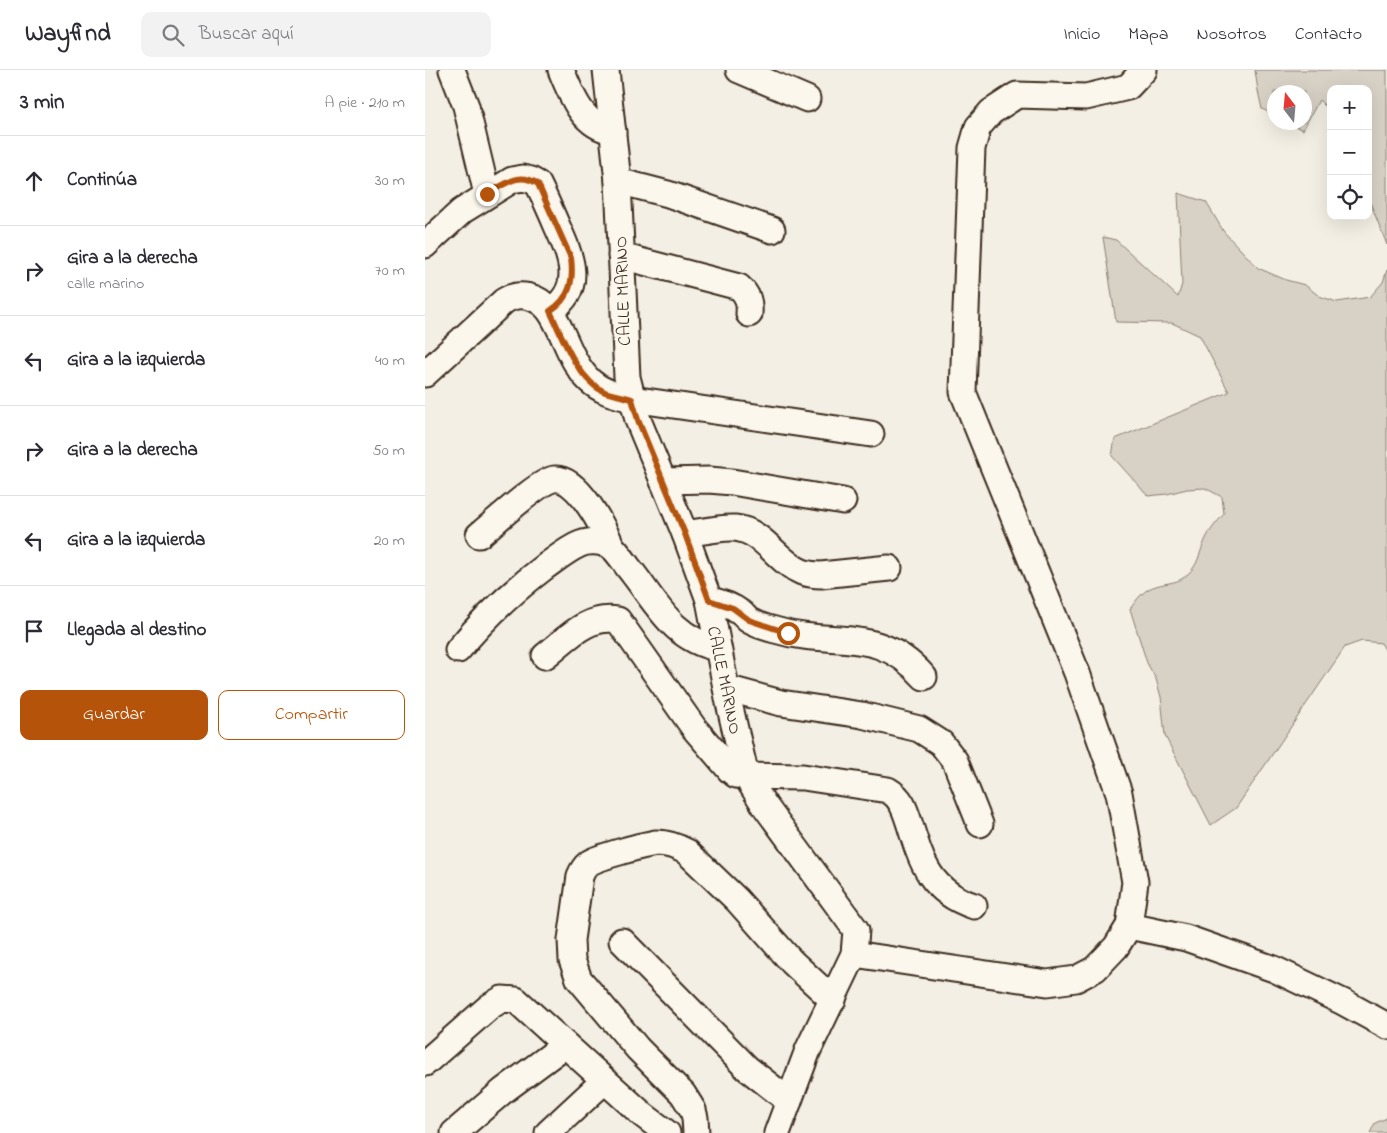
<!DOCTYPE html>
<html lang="es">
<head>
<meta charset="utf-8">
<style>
	body { margin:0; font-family:"Indie Flower",sans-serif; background:#f2f2f3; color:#2b2b33 }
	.controls { position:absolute; right:15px; top:15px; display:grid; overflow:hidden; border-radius:10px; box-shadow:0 5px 20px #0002 }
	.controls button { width:45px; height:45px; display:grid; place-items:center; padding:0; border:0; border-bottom:1px solid #e1e1e2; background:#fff; color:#2b2b33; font:25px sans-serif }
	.compass { position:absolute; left:842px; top:15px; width:45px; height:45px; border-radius:50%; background:#fff; box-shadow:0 5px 20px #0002; rotate:344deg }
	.stop { position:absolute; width:15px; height:15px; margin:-11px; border:4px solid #b45309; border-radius:50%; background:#fff }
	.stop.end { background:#b45309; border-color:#fff; box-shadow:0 1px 5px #0008 }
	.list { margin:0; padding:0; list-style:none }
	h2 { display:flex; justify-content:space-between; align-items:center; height:65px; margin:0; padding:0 20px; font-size:21px }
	h2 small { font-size:16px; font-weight:400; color:#7c7c81 }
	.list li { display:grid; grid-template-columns:32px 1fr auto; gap:15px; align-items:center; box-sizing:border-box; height:90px; padding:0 20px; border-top:1px solid #e1e1e2 }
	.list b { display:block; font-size:19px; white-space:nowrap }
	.list p { margin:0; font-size:16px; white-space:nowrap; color:#7c7c81 }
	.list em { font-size:16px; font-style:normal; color:#7c7c81 }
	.actions { display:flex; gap:10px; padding:15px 20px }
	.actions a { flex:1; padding:11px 0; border:1px solid #b45309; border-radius:10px; text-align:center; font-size:18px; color:#b45309 }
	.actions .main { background:#b45309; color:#fff }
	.icon { flex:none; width:28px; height:28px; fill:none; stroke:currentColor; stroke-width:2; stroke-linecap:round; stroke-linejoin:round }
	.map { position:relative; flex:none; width:962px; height:1063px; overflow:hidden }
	header { display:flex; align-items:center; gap:30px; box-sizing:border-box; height:70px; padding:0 25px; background:#fff; border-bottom:1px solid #e1e1e2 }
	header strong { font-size:24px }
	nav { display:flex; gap:28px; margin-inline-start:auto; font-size:18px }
	.search { width:350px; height:45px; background:#f2f2f3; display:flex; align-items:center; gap:12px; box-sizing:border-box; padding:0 18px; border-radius:10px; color:#7c7c81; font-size:19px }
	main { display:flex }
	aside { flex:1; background:#fff }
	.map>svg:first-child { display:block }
</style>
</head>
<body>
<header>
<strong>Wayfind</strong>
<div class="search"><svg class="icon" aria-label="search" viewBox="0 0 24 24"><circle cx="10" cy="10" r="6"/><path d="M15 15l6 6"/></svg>Buscar aquí</div>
<nav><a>Inicio</a><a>Mapa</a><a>Nosotros</a><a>Contacto</a></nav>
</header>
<main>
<aside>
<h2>3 min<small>A pie · 210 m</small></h2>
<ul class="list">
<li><svg class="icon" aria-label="ahead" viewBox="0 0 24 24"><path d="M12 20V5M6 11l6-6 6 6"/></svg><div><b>Continúa</b></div><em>30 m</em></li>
<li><svg class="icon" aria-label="right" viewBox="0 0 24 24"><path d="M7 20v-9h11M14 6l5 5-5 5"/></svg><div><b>Gira a la derecha</b><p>calle marino</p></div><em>70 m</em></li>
<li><svg class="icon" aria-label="left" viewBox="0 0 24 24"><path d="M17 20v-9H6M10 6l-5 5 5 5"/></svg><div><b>Gira a la izquierda</b></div><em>40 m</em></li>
<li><svg class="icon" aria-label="right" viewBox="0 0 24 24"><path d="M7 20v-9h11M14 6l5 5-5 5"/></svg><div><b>Gira a la derecha</b></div><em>50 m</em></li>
<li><svg class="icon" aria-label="left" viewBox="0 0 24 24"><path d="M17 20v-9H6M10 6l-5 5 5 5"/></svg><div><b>Gira a la izquierda</b></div><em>20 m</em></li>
<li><svg class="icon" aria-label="arrive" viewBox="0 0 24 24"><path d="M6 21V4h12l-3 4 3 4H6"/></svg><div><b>Llegada al destino</b></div></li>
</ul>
<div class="actions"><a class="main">Guardar</a><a>Compartir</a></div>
</aside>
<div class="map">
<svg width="962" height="1063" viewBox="0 0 962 1063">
	<rect width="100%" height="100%" fill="#f3efe4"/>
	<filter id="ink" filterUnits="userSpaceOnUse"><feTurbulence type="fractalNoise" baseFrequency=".02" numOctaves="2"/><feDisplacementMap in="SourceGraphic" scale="10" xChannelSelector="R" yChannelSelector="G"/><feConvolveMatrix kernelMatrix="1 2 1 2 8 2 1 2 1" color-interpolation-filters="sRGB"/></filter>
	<g filter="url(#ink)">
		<g fill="#d8d1c6" stroke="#8a7e72">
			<polygon points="830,0 962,0 962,175 943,127 943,19 906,19 906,42 894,30 878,60 863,53 879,52 879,22 849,22 849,45 837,39 833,21"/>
			<path d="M753 123 781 132 799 162 833 198 861 210 880 215 894 226 912 232 945 227 958 212 962 200V583L956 573 937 571 920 577 811 738 786 755 740 666 736 627 731 609 722 593 705 539C712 529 719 519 731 516 743 512 753 514 763 504 773 495 774 484 779 473 783 462 791 453 799 444L797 427 780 418 762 419 742 424 723 426 687 386 690 369 804 322 775 266 747 253 691 252 678 167 691 170 753 227 757 214Z"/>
			<polygon points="962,1048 962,1063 945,1063 950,1053"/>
		</g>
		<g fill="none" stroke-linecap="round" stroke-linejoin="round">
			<g stroke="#3b2a1e" stroke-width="29">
				<g id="minor">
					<polyline points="27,0 41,36 62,124"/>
					<path d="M136 0C147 26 157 56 188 61"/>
					<polyline points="181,0 193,111 202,307 213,350 260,464 284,530 304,633 321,706 340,736 431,860 429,884 383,980 352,1063"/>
					<polyline points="314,0 382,29"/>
					<polyline points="193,111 243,124 347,160"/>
					<path d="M0 175 37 141 87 110 98 108 106 110 113 114C120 128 126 142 132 156 146 187 160 218 125 241"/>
					<path d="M196 186 314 217C323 225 325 232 324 244"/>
					<path d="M0 304 79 231C94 221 113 226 124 240 140 262 144 291 165 311 177 322 192 325 207 329L446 364"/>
					<polyline points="238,411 284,410 307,412 418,431"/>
					<path d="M260 464C274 462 297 457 310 458 339 461 352 492 377 502 383 504 390 505 396 505L464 498"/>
					<path d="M54 465C68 454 114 411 129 409 153 406 179 459 187 477"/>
					<path d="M284 530C296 532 307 536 316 543 319 545 321 549 325 551 332 555 342 558 350 560 409 578 452 554 499 607"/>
					<path d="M33 580C59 548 88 521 121 496 131 489 142 480 153 475 162 470 177 471 186 476 192 481 198 490 203 497 230 530 247 570 293 578"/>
					<path d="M120 586C143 568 161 545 193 550L269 658 305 700 311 705 321 706 378 707 463 720C477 728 480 740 485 755 497 794 506 822 549 836"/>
					<polyline points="301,618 356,633 437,645 494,659 516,673 530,691 555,754"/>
					<polyline points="704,856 761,868 849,899 918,932 962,956"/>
					<polyline points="197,871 322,998 364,1031"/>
					<polyline points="429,884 622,913 651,909 670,899 691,877 704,856 710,812 694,723 652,603 538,322 547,78 553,57 566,42 592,25 661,27 703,17 719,0"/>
					<polyline points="0,993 64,937 77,929 91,930 218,1045 242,1063"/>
					<polyline points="29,1063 78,1021 140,975"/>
					<polyline points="123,1063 179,1011"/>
					<path d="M271 1063 270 1048 268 1040 258 1024 213 979 154 909 147 890 146 870 155 806C157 801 159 797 164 793 173 787 221 774 232 773 243 773 253 777 262 782L312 830 367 892 408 930"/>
				</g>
			</g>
			<use href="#minor" stroke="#fbf7ec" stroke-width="25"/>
		</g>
	</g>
	<g fill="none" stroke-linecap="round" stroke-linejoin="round" filter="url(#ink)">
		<path stroke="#b45309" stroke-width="6" d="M62 124C81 114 93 101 113 114L146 188C149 211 145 228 125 241 137 266 153 311 180 322 189 325 198 326 207 329L213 350 260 464 284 530 308 538 324 550 363 563"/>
	</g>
	<g text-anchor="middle" stroke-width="4" stroke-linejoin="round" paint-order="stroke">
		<g font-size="18" fill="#3b2a1e" stroke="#fbf7ec">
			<text transform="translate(197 221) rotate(-92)" y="6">CALLE MARINO</text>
			<text transform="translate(300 610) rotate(78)" y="6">CALLE MARINO</text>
		</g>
	</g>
</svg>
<div class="controls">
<button>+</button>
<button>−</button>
<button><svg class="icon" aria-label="locate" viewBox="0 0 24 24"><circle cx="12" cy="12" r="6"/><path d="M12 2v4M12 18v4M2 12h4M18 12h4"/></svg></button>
</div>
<svg class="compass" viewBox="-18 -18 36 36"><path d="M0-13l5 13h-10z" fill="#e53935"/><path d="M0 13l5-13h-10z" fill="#7c7c81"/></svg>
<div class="stop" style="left:363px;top:563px"></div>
<div class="stop end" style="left:62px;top:124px"></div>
</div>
</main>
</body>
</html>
